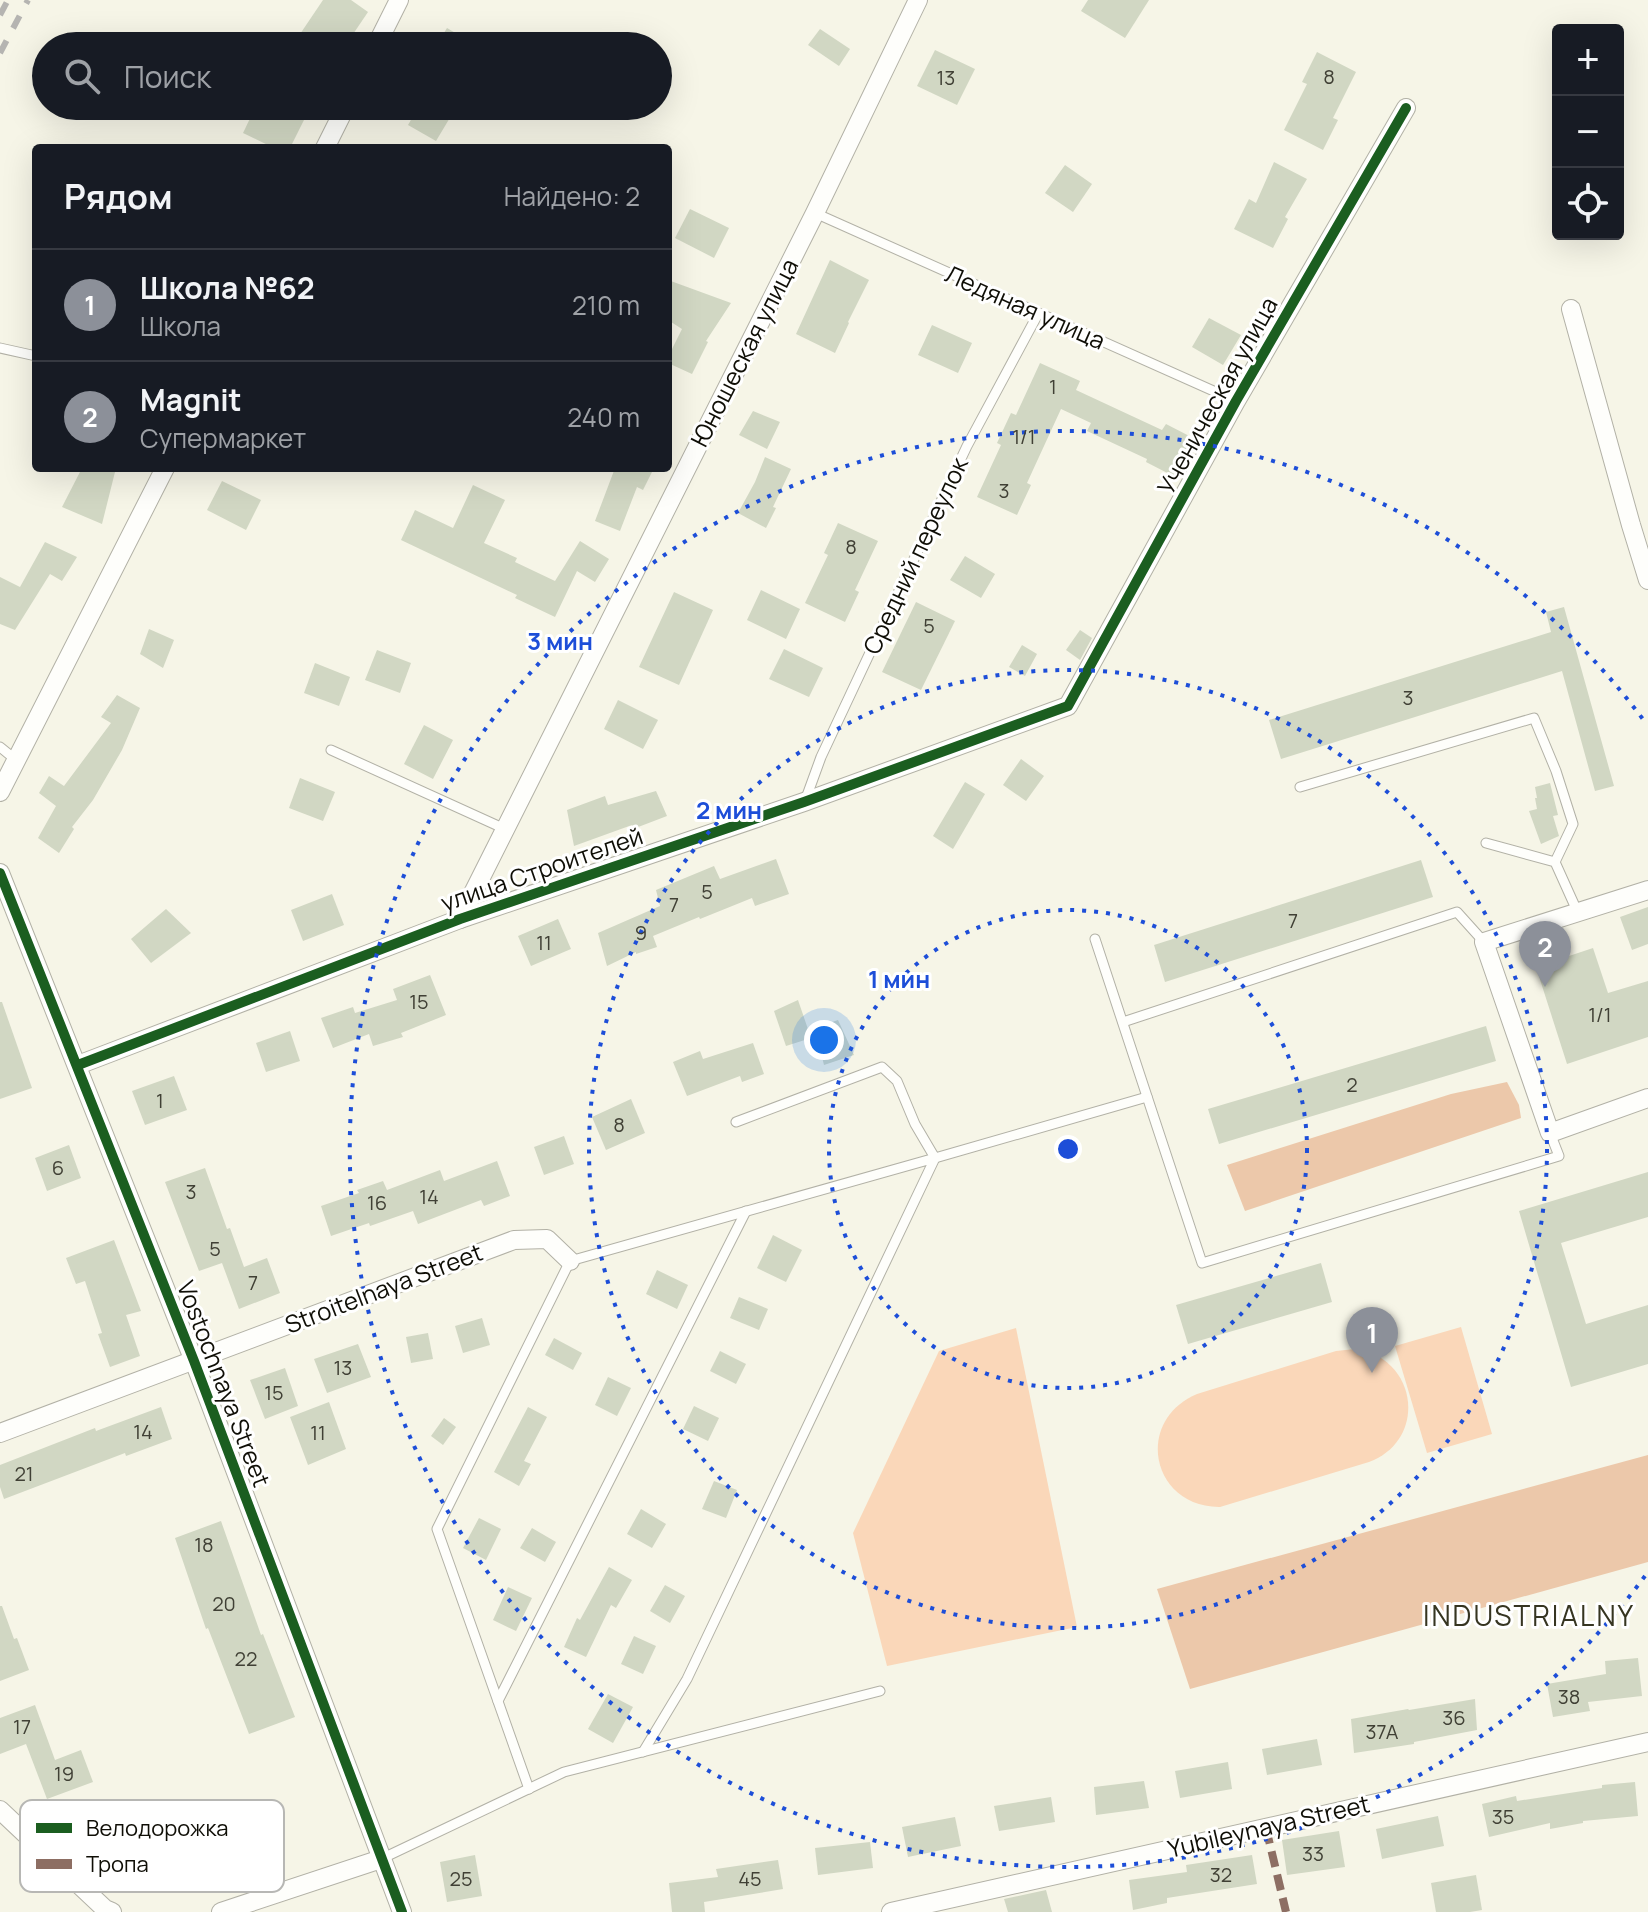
<!DOCTYPE html>
<html lang="ru">
<head>
<meta charset="utf-8">
<style>
	body { margin:0; font-family:Manrope,sans-serif; background:#20242c; color:#f1f3f6 }
	.controls { position:absolute; right:24px; top:24px; display:grid; overflow:hidden; border-radius:8px; box-shadow:0 8px 32px #0002 }
	.controls button { width:72px; height:72px; display:grid; place-items:center; padding:0; border:0; border-bottom:2px solid #363941; background:#171b24; color:#f1f3f6; font:40px sans-serif }
	.you { position:absolute; left:824px; top:1040px; width:28px; height:28px; margin:-20px; border:6px solid #fff; border-radius:50%; background:#1a73e8; box-shadow:0 0 0 12px #1a73e833 }
	.badge { display:grid; place-items:center; width:52px; height:52px; border-radius:50%; background:#8c9099; color:#fff; font-size:26px; font-weight:700 }
	.pin { position:absolute; translate:-50% -66px; filter:drop-shadow(0 2px 4px #0008) }
	.pin::after { content:''; position:absolute; top:42px; width:28px; height:24px; background:inherit; clip-path:polygon(0 0,100% 0,50% 100%) }
	.list { margin:0; padding:0; list-style:none }
	h2 { display:flex; justify-content:space-between; align-items:center; height:104px; margin:0; padding:0 32px; font-size:34px }
	h2 small { font-size:26px; font-weight:400; color:#9ea1a6 }
	.list li { display:grid; grid-template-columns:52px 1fr auto; gap:24px; align-items:center; box-sizing:border-box; height:112px; padding:0 32px; border-top:2px solid #363941 }
	.list b { display:block; font-size:30px; white-space:nowrap }
	.list p { margin:0; font-size:26px; white-space:nowrap; color:#9ea1a6 }
	.list em { font-size:26px; font-style:normal; color:#9ea1a6 }
	.icon { flex:none; width:44px; height:44px; fill:none; stroke:currentColor; stroke-width:2; stroke-linecap:round; stroke-linejoin:round }
	.map { position:relative; flex:none; width:1648px; height:1912px; overflow:hidden }
	.search { position:absolute; background:#171b24; box-shadow:0 8px 32px #0002; left:32px; top:32px; width:640px; height:88px; display:flex; align-items:center; gap:20px; box-sizing:border-box; padding:0 28px; border-radius:44px; color:#9ea1a6; font-size:30px }
	.panel { position:absolute; background:#171b24; box-shadow:0 8px 32px #0002; left:32px; top:144px; width:640px; height:328px; border-radius:8px }
	.map>svg:first-child { display:block }
</style>
</head>
<body>
<div class="map">
<svg width="1648" height="1912" viewBox="0 0 1648 1912">
	<rect width="100%" height="100%" fill="#f6f5e7"/>
	<g fill="#fad7b9">
		<polygon points="1461,1327 1492,1434 1427,1453 1395,1346"/>
		<polygon points="1016,1328 1077,1627 887,1666 853,1533 939,1351"/>
		<path d="M1355 1349C1417 1357 1429 1439 1369 1462L1220 1507C1152 1508 1133 1421 1197 1394L1336 1351Z"/>
	</g>
	<g fill="#ecc8aa">
		<polygon points="1507,1082 1519,1105 1521,1118 1245,1211 1227,1165 1451,1094"/>
		<polygon points="1648,1455 1648,1562 1190,1689 1157,1589"/>
	</g>
	<g fill="#d1d7c3">
		<polygon points="323,0 351,0 368,12 345,46 292,46"/>
		<polygon points="1088,0 1149,0 1125,38 1081,11"/>
		<polygon points="447,28 477,46 436,46"/>
		<polygon points="820,29 850,49 839,66 808,45"/>
		<polygon points="935,50 975,69 957,105 917,86"/>
		<polygon points="1317,52 1356,72 1333,118 1338,120 1323,150 1284,130 1307,84 1302,82"/>
		<polygon points="256,106 311,106 290,148 274,148 243,133"/>
		<polygon points="419,106 457,106 436,141 408,125"/>
		<polygon points="1274,162 1307,179 1285,217 1288,219 1273,248 1234,229 1249,199 1256,203"/>
		<polygon points="1065,165 1092,184 1073,212 1045,193"/>
		<polygon points="690,209 729,228 714,258 675,238"/>
		<polygon points="830,260 869,280 848,322 849,323 835,353 796,334"/>
		<polygon points="668,280 731,303 706,341 708,342 692,374 668,363 668,357 682,329 668,320"/>
		<polygon points="1209,318 1241,335 1223,365 1192,347"/>
		<polygon points="932,325 972,343 958,373 918,355"/>
		<polygon points="1040,363 1080,381 1076,390 1162,430 1166,424 1199,441 1179,479 1146,462 1147,459 1087,431 1091,423 1061,409 1027,483 1031,485 1017,515 977,497 1001,445 997,443 1011,413 1016,415"/>
		<polygon points="753,411 780,422 767,449 739,435"/>
		<polygon points="765,457 791,469 773,507 776,508 766,528 738,513 755,482"/>
		<polygon points="82,468 116,468 102,524 62,507"/>
		<polygon points="615,468 654,468 643,490 637,487 620,531 595,521"/>
		<polygon points="222,481 261,500 246,530 207,510"/>
		<polygon points="473,485 505,500 484,543 517,558 515,562 555,581 580,541 609,559 595,582 577,571 555,617 515,598 517,595 401,540 415,510 453,528"/>
		<polygon points="838,523 878,541 855,590 859,592 845,622 805,603 828,555 824,553"/>
		<polygon points="45,542 77,557 62,581 50,574 15,630 0,624 0,577 20,587"/>
		<polygon points="965,556 995,574 981,598 950,580"/>
		<polygon points="761,590 800,609 786,639 747,620"/>
		<polygon points="674,592 713,610 679,685 639,667"/>
		<polygon points="916,602 955,621 921,690 882,672"/>
		<polygon points="1564,607 1614,786 1595,791 1562,671 1281,759 1269,720 1551,632 1546,612"/>
		<polygon points="149,629 174,640 163,668 140,654"/>
		<polygon points="1080,630 1092,638 1080,660 1066,650"/>
		<polygon points="1022,645 1037,654 1025,676 1009,667"/>
		<polygon points="784,649 823,668 809,697 769,679"/>
		<polygon points="377,650 411,663 400,693 365,680"/>
		<polygon points="315,663 350,677 339,706 304,693"/>
		<polygon points="117,695 140,708 122,750 93,800 72,827 74,829 59,853 38,838 56,806 39,793 49,776 64,786 111,723 101,717"/>
		<polygon points="618,700 658,720 643,749 604,729"/>
		<polygon points="424,725 453,740 433,779 404,764"/>
		<polygon points="1021,759 1044,776 1026,801 1003,785"/>
		<polygon points="300,778 335,792 323,821 289,808"/>
		<polygon points="965,782 985,794 953,849 933,836"/>
		<polygon points="1550,783 1558,815 1553,816 1559,836 1541,844 1529,811 1537,809 1535,798 1537,798 1535,787"/>
		<polygon points="656,791 667,816 633,829 632,825 574,846 567,810 605,796 608,805"/>
		<polygon points="776,859 789,894 755,906 752,898 700,919 699,917 653,936 657,947 636,954 636,952 607,966 598,933 660,906 656,890 714,866 720,879"/>
		<polygon points="1421,860 1433,897 1165,982 1154,945"/>
		<polygon points="332,894 344,925 303,941 291,910"/>
		<polygon points="1648,907 1648,944 1632,950 1620,917"/>
		<polygon points="166,909 191,933 151,963 131,939"/>
		<polygon points="558,919 571,949 531,966 518,936"/>
		<polygon points="1593,948 1608,993 1648,981 1648,1037 1567,1064 1536,967"/>
		<polygon points="430,975 446,1015 401,1033 403,1037 373,1046 369,1034 333,1048 321,1018 353,1007 355,1013 397,1000 393,989"/>
		<polygon points="798,1000 811,1038 786,1046 774,1011"/>
		<polygon points="0,1002 2,1002 32,1088 0,1099"/>
		<polygon points="838,1020 854,1055 824,1065 815,1028"/>
		<polygon points="1486,1026 1496,1061 1219,1144 1208,1109"/>
		<polygon points="290,1031 300,1061 266,1072 256,1043"/>
		<polygon points="753,1043 764,1074 742,1082 740,1076 687,1096 673,1062 700,1051 703,1059"/>
		<polygon points="174,1076 187,1110 145,1125 132,1091"/>
		<polygon points="631,1099 645,1133 606,1150 592,1117"/>
		<polygon points="564,1136 574,1164 544,1175 534,1147"/>
		<polygon points="69,1145 81,1178 47,1191 35,1158"/>
		<polygon points="497,1161 510,1196 484,1206 481,1200 418,1224 413,1211 370,1226 369,1223 331,1236 321,1206 359,1193 357,1190 383,1181 387,1190 440,1170 444,1181"/>
		<polygon points="205,1168 227,1229 230,1228 244,1267 267,1258 280,1293 239,1309 222,1263 199,1271 165,1182"/>
		<polygon points="1648,1172 1648,1217 1561,1243 1586,1324 1648,1305 1648,1364 1571,1387 1519,1211"/>
		<polygon points="773,1235 802,1250 786,1282 757,1268"/>
		<polygon points="114,1240 141,1311 126,1315 140,1356 110,1367 98,1334 102,1333 85,1281 76,1284 66,1258"/>
		<polygon points="1321,1263 1332,1302 1188,1344 1176,1305"/>
		<polygon points="657,1270 688,1285 677,1309 646,1294"/>
		<polygon points="739,1297 768,1309 759,1330 730,1318"/>
		<polygon points="482,1318 490,1345 463,1353 455,1326"/>
		<polygon points="428,1333 433,1359 411,1363 406,1337"/>
		<polygon points="554,1338 582,1353 573,1370 545,1355"/>
		<polygon points="358,1344 371,1377 327,1393 314,1359"/>
		<polygon points="720,1351 746,1364 736,1384 710,1371"/>
		<polygon points="285,1368 298,1406 265,1419 250,1380"/>
		<polygon points="608,1377 631,1388 617,1416 595,1405"/>
		<polygon points="329,1402 346,1449 308,1465 290,1417"/>
		<polygon points="694,1406 719,1418 708,1441 683,1429"/>
		<polygon points="161,1407 172,1439 126,1456 125,1453 4,1499 0,1487 0,1465 95,1428 96,1431"/>
		<polygon points="528,1407 547,1417 524,1461 531,1464 519,1486 494,1472"/>
		<polygon points="444,1418 456,1427 443,1445 431,1436"/>
		<polygon points="714,1481 737,1490 726,1518 702,1509"/>
		<polygon points="641,1509 666,1524 652,1548 627,1534"/>
		<polygon points="479,1518 501,1529 486,1560 463,1548"/>
		<polygon points="221,1521 261,1635 263,1634 295,1717 249,1734 208,1628 206,1629 175,1538"/>
		<polygon points="532,1528 556,1542 545,1562 520,1548"/>
		<polygon points="609,1567 632,1580 616,1608 611,1605 586,1657 564,1647 577,1618 580,1620"/>
		<polygon points="665,1585 685,1596 670,1623 650,1611"/>
		<polygon points="508,1587 532,1598 516,1631 493,1620"/>
		<polygon points="0,1606 2,1606 14,1639 17,1638 29,1670 0,1681"/>
		<polygon points="634,1636 656,1646 643,1674 621,1664"/>
		<polygon points="1638,1658 1642,1696 1588,1702 1590,1711 1553,1717 1547,1684 1606,1674 1605,1661"/>
		<polygon points="608,1694 633,1707 613,1743 588,1729"/>
		<polygon points="1475,1699 1477,1730 1414,1742 1414,1744 1354,1753 1351,1719 1408,1709 1409,1710"/>
		<polygon points="35,1705 55,1760 81,1750 93,1782 47,1799 26,1744 0,1754 0,1718"/>
		<polygon points="1317,1739 1322,1765 1267,1775 1262,1749"/>
		<polygon points="1228,1762 1232,1789 1180,1798 1175,1771"/>
		<polygon points="1144,1781 1149,1808 1096,1815 1094,1787"/>
		<polygon points="1635,1782 1638,1816 1583,1821 1583,1823 1550,1829 1550,1823 1489,1837 1482,1804 1516,1796 1517,1801 1602,1788 1602,1785"/>
		<polygon points="1051,1797 1055,1822 999,1831 994,1806"/>
		<polygon points="1438,1816 1444,1846 1382,1859 1376,1829"/>
		<polygon points="955,1817 961,1846 908,1857 902,1827"/>
		<polygon points="1339,1831 1345,1867 1287,1875 1282,1840"/>
		<polygon points="870,1842 873,1868 818,1875 815,1848"/>
		<polygon points="475,1855 482,1896 447,1902 440,1862"/>
		<polygon points="1252,1855 1257,1884 1167,1898 1167,1903 1133,1910 1129,1880 1187,1872 1186,1865"/>
		<polygon points="778,1860 783,1889 704,1902 705,1912 672,1912 669,1883 718,1877 716,1869"/>
		<polygon points="1476,1875 1482,1910 1470,1912 1436,1912 1431,1883"/>
		<polygon points="1046,1890 1052,1912 1008,1912 1004,1899"/>
	</g>
	<g fill="none" stroke-linecap="round" stroke-linejoin="round">
		<g stroke="#b2b1a6" stroke-width="11">
			<g id="service">
				<polyline points="815,213 1236,401"/>
				<polyline points="0,348 36,356"/>
				<polyline points="0,747 16,760"/>
				<polyline points="331,750 505,829"/>
				<polyline points="1300,787 1534,718 1556,771 1573,824 1555,862"/>
				<polyline points="805,801 821,757 967,446 1038,314"/>
				<polyline points="1486,843 1555,862 1578,913"/>
				<polyline points="1095,939 1202,1263 1559,1156 1550,1133"/>
				<polyline points="1123,1022 1457,912 1484,942"/>
				<polyline points="736,1122 882,1067 897,1081 915,1124 935,1158 1147,1097"/>
				<polyline points="498,1701 746,1211"/>
				<polyline points="529,1789 437,1529 570,1261 935,1158 687,1679 643,1752"/>
				<polyline points="381,1859 564,1772 880,1691"/>
			</g>
		</g>
		<g stroke="#b2b1a6" stroke-width="20">
			<g id="minor">
				<polyline points="376,46 399,0"/>
				<polyline points="325,148 346,106"/>
				<polyline points="1571,309 1631,525 1648,580"/>
				<polyline points="0,792 165,468"/>
				<polyline points="0,873 194,1361 402,1912"/>
				<polyline points="1648,890 1484,942 1550,1133 1648,1098"/>
				<polyline points="460,919 815,213 918,0"/>
				<polyline points="78,1065 460,919 804,802 1068,706 1236,401 1406,108"/>
				<polyline points="0,1433 514,1240 547,1239 570,1261"/>
				<polyline points="0,1810 105,1909 112,1912"/>
				<polyline points="221,1912 381,1859"/>
				<polyline points="891,1912 1648,1742"/>
			</g>
		</g>
		<use href="#service" stroke="#fefefb" stroke-width="9"/>
		<use href="#minor" stroke="#fefefb" stroke-width="18"/>
		<g stroke="#b5b4b1" stroke-width="6" stroke-dasharray="14 14" stroke-linecap="butt">
			<polyline points="0,15 8,0"/>
			<polyline points="0,53 28,0"/>
		</g>
		<polyline stroke="#8d6e63" stroke-width="8" stroke-dasharray="16 8" stroke-linecap="butt" points="1266,1828 1286,1912"/>
		<g stroke="#fff" stroke-width="15">
			<g id="cycleway">
				<polyline points="0,873 194,1361 402,1912"/>
				<polyline points="78,1065 460,919 804,802 1068,706 1236,401 1406,108"/>
			</g>
		</g>
		<use href="#cycleway" stroke="#1b5e20" stroke-width="10"/>
	</g>
	<g fill="none" stroke="#1d4ed8" stroke-width="4" stroke-dasharray="4 8">
		<circle cx="1068" cy="1149" r="239"/>
		<circle cx="1068" cy="1149" r="479"/>
		<path d="M1645 1576A718 718 0 1 1 1645 722"/>
	</g>
	<g text-anchor="middle" stroke-width="6" stroke-linejoin="round" paint-order="stroke">
		<g font-size="20" fill="#404035">
			<text x="1329" y="84">8</text>
			<text x="946" y="85">13</text>
			<text x="1053" y="394">1</text>
			<text x="1024" y="444">1/1</text>
			<text x="1004" y="498">3</text>
			<text x="851" y="554">8</text>
			<text x="929" y="633">5</text>
			<text x="1408" y="705">3</text>
			<text x="707" y="899">5</text>
			<text x="674" y="912">7</text>
			<text x="1293" y="928">7</text>
			<text x="641" y="940">9</text>
			<text x="544" y="950">11</text>
			<text x="419" y="1009">15</text>
			<text x="1600" y="1022">1/1</text>
			<text x="1352" y="1092">2</text>
			<text x="160" y="1108">1</text>
			<text x="619" y="1132">8</text>
			<text x="58" y="1175">6</text>
			<text x="191" y="1199">3</text>
			<text x="429" y="1204">14</text>
			<text x="377" y="1210">16</text>
			<text x="215" y="1256">5</text>
			<text x="253" y="1290">7</text>
			<text x="343" y="1375">13</text>
			<text x="274" y="1400">15</text>
			<text x="143" y="1439">14</text>
			<text x="318" y="1440">11</text>
			<text x="24" y="1481">21</text>
			<text x="204" y="1552">18</text>
			<text x="224" y="1611">20</text>
			<text x="246" y="1666">22</text>
			<text x="1569" y="1704">38</text>
			<text x="1454" y="1725">36</text>
			<text x="22" y="1734">17</text>
			<text x="1382" y="1739">37А</text>
			<text x="64" y="1781">19</text>
			<text x="1503" y="1824">35</text>
			<text x="1313" y="1861">33</text>
			<text x="1221" y="1882">32</text>
			<text x="461" y="1886">25</text>
			<text x="750" y="1886">45</text>
		</g>
		<g font-size="24" fill="#0f0e06" stroke="#fff">
			<text transform="translate(1025 308) rotate(24)" y="8">Ледяная улица</text>
			<text transform="translate(745 353) rotate(-63)" y="8">Юношеская улица</text>
			<text transform="translate(1218 396) rotate(-61)" y="8">Ученическая улица</text>
			<text transform="translate(916 556) rotate(-65)" y="8">Средний переулок</text>
			<text transform="translate(542 870) rotate(-19)" y="8">улица Строителей</text>
			<text transform="translate(384 1289) rotate(-21)" y="8">Stroitelnaya Street</text>
			<text transform="translate(223 1384) rotate(69)" y="8">Vostochnaya Street</text>
			<text transform="translate(1269 1827) rotate(-13)" y="8">Yubileynaya Street</text>
		</g>
		<g font-size="28" letter-spacing="2" fill="#363521" stroke="#fff">
			<text x="1529" y="1626">INDUSTRIALNY</text>
		</g>
	</g>
	<rect x="20" y="1800" width="264" height="92" rx="12" fill="#fff" stroke="#b7b7b4" stroke-width="2"/>
	<rect x="36" y="1823" width="36" height="10" fill="#1b5e20"/>
	<rect x="36" y="1859" width="36" height="10" fill="#8d6e63"/>
	<g font-size="22" fill="#0f0e06">
		<text x="86" y="1836">Велодорожка</text>
		<text x="86" y="1872">Тропа</text>
	</g>
	<circle cx="1068" cy="1149" r="12" fill="#1d4ed8" stroke="#fff" stroke-width="4"/>
	<g font-size="24" text-anchor="middle" font-weight="bold" fill="#1d4ed8" stroke="#fff" stroke-width="6" stroke-linejoin="round" paint-order="stroke">
		<text x="560" y="650">3 мин</text>
		<text x="729" y="819">2 мин</text>
		<text x="899" y="988">1 мин</text>
	</g>
</svg>
<div class="controls">
<button>+</button>
<button>−</button>
<button><svg class="icon" aria-label="locate" viewBox="0 0 24 24"><circle cx="12" cy="12" r="6"/><path d="M12 2v4M12 18v4M2 12h4M18 12h4"/></svg></button>
</div>
<div class="you"></div>
<div class="pin badge" style="left:1372px;top:1373px">1</div>
<div class="pin badge" style="left:1545px;top:987px">2</div>
<div class="search"><svg class="icon" aria-label="search" viewBox="0 0 24 24"><circle cx="10" cy="10" r="6"/><path d="M15 15l6 6"/></svg>Поиск</div>
<section class="panel">
<h2>Рядом<small>Найдено: 2</small></h2>
<ul class="list">
<li><span class="badge">1</span><div><b>Школа №62</b><p>Школа</p></div><em>210 m</em></li>
<li><span class="badge">2</span><div><b>Magnit</b><p>Супермаркет</p></div><em>240 m</em></li>
</ul>
</section>
</div>
</body>
</html>
